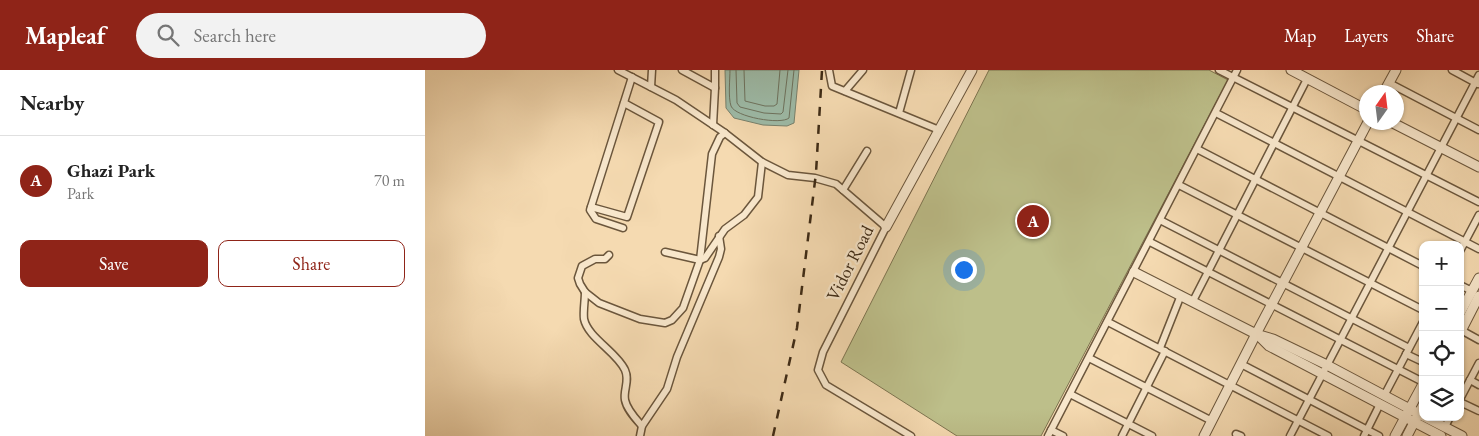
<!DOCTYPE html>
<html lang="en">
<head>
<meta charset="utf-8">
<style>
	body { margin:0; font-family:"EB Garamond",serif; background:#f2f2f2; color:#222 }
	.controls { position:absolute; right:15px; bottom:15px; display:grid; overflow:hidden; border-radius:10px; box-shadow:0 1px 4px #0004 }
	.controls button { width:45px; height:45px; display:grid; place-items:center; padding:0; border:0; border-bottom:1px solid #e0e0e0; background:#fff; color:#222; font:25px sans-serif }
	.compass { position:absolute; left:934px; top:15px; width:45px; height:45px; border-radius:50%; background:#fff; box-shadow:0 1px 4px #0004; rotate:14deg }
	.you { position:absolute; left:538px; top:199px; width:18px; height:18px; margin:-12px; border:4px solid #fff; border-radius:50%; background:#1a73e8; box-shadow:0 0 0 8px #1a73e833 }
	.badge { display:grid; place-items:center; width:32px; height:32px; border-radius:50%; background:#8f2418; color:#fff; font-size:16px; font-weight:700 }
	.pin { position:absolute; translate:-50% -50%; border:2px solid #fff; box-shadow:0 1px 5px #0006 }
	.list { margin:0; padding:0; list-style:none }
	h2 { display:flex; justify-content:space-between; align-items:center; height:65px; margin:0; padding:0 20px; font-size:21px }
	h2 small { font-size:16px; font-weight:400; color:#767676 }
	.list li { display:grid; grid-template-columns:32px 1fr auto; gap:15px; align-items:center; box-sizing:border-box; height:90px; padding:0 20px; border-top:1px solid #e0e0e0 }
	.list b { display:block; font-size:19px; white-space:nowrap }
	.list p { margin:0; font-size:16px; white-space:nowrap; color:#767676 }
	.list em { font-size:16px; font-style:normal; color:#767676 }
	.actions { display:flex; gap:10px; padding:15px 20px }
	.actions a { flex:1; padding:11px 0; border:1px solid #8f2418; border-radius:10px; text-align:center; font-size:18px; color:#8f2418 }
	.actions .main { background:#8f2418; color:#fff }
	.icon { flex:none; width:28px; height:28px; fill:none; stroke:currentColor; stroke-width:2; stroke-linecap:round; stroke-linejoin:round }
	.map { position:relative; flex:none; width:1054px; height:366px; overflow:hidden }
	header { display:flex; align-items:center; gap:30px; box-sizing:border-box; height:70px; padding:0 25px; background:#8f2418; color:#fff }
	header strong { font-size:24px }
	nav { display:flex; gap:28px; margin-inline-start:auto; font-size:18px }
	.search { width:350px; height:45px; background:#f2f2f2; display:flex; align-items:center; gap:12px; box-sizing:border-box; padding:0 18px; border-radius:28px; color:#767676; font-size:19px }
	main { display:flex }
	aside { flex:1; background:#fff }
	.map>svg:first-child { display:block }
</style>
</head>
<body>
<header>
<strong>Mapleaf</strong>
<div class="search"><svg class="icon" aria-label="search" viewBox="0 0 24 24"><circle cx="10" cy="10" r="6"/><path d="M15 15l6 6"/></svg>Search here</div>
<nav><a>Map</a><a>Layers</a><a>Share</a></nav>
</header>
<main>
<aside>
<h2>Nearby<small></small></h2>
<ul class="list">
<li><span class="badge">A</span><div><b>Ghazi Park</b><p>Park</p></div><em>70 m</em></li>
</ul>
<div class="actions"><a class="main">Save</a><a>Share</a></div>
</aside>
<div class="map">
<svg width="1054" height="366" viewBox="0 0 1054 366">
	<rect width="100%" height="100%" fill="#f5dab1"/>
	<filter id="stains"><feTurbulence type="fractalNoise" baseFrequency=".004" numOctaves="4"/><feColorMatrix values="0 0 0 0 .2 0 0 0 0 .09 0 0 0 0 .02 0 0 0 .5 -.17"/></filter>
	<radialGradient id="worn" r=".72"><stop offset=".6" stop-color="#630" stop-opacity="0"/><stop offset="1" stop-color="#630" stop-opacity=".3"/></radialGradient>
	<polygon fill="#bdbf8a" stroke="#7d7450" points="564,0 784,0 803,10 616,366 532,366 416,292"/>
	<polygon fill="#9dbba8" stroke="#77816d" points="300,0 374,0 369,53 362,56 338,55 309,48 301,38"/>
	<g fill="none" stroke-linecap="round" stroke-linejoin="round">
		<g stroke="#6d725e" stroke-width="1">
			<path d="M305 0C305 9 303 27 306 36 310 47 356 55 364 48L369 0"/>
			<polyline points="311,0 312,33 315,37 339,43 356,44 358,42 363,0"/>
			<polyline points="319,0 320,31 340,36 349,36 352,34 355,0"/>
		</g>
		<g stroke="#6b563c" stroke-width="9">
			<g id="minor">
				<polyline points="193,0 251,30 300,63 337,92 363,105 390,108 411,114 461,157 398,282 393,300 401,315 486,366"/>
				<polyline points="257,0 290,18"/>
				<polyline points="404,0 407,16 514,60"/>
				<polyline points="794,0 1054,132"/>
				<polyline points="1027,0 1053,14"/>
				<polyline points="964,13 1054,60"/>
				<polyline points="226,17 227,0"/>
				<polyline points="420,21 438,0"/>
				<polyline points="474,43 486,0"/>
				<polyline points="791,43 1054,179"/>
				<polyline points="288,55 290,18 290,0"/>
				<polyline points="772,79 998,196"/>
				<polyline points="754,115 998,240"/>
				<polyline points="418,120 442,81"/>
				<polyline points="166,137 202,147 234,52 199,33"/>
				<polyline points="735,150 984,278"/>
				<polyline points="198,158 171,149 165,140 207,7"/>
				<polyline points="725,172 998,312"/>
				<polyline points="1035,181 1054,145"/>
				<polyline points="240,182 275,190 280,188 300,159 319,145 333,127 337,92"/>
				<polyline points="184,185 180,189 170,189 157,196 153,208 155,214 160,222 174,233 215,249 240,253 247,250 258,238 275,190 287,84 295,67 300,63"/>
				<polyline points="1035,215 1047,221"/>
				<path d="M160 222C160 231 158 241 159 249 163 268 192 282 200 300 205 311 198 320 200 330 202 340 211 349 217 356"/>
				<polyline points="768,231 882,9"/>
				<polyline points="683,252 903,366"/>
				<polyline points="1036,260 1054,270"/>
				<polyline points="735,278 756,225"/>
				<polyline points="981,284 998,292"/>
				<polyline points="664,288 787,351"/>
				<polyline points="816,294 954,366"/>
				<polyline points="1045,310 1054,315"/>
				<polyline points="645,324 727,366"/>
				<polyline points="959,326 998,252"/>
				<polyline points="1035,329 1054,293"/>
				<polyline points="1035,332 1054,341"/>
				<polyline points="1020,357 1025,347"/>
				<polyline points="626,360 638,366"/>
				<polyline points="811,364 816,366"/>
				<polyline points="215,366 217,356 242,319 252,287 294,187 296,179 294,166"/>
				<polyline points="623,366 812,0"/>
				<polyline points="697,366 740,281"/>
				<polyline points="865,366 1054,5"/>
				<polyline points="939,366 955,334"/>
			</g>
		</g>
		<g stroke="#6b563c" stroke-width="11">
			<g id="tertiary">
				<polyline points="866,0 942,40"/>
				<polyline points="959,22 971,0"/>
				<polyline points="966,52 1054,97"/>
				<polyline points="461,157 547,0"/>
				<polyline points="709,202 831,264 848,269 902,295 998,346"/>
				<polyline points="1035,243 1054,208"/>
				<polyline points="1035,263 1054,226"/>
				<polyline points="833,265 844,276 1016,366"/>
				<polyline points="1000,347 1037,366"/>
				<polyline points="779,366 831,264 943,52"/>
				<polyline points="970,366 998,314"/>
				<polyline points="982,366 998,335"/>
			</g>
		</g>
		<use href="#minor" stroke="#f8e7cc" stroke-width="6"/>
		<use href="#tertiary" stroke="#f8e7cc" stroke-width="9"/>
		<polyline stroke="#3d2a15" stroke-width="2.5" stroke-dasharray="9 9" stroke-linecap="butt" points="348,366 372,258 391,103 397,0"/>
	</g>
	<g text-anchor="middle" stroke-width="4.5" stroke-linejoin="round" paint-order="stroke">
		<g font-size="18" fill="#3d2a15" stroke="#f8e7cc">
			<text transform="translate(425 193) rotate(-63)" y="6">Vidor Road</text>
		</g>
	</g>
	<rect width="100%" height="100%" filter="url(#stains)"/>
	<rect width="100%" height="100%" fill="url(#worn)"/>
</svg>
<div class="controls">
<button>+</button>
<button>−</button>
<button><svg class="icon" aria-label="locate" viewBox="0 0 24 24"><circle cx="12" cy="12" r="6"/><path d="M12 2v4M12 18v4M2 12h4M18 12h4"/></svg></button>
<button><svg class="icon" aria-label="layers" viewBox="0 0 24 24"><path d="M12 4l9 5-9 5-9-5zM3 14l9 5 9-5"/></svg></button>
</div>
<svg class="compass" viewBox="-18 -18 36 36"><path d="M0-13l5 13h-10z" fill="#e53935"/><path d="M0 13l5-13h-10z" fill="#767676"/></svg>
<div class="you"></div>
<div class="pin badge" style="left:608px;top:151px">A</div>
</div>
</main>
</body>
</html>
